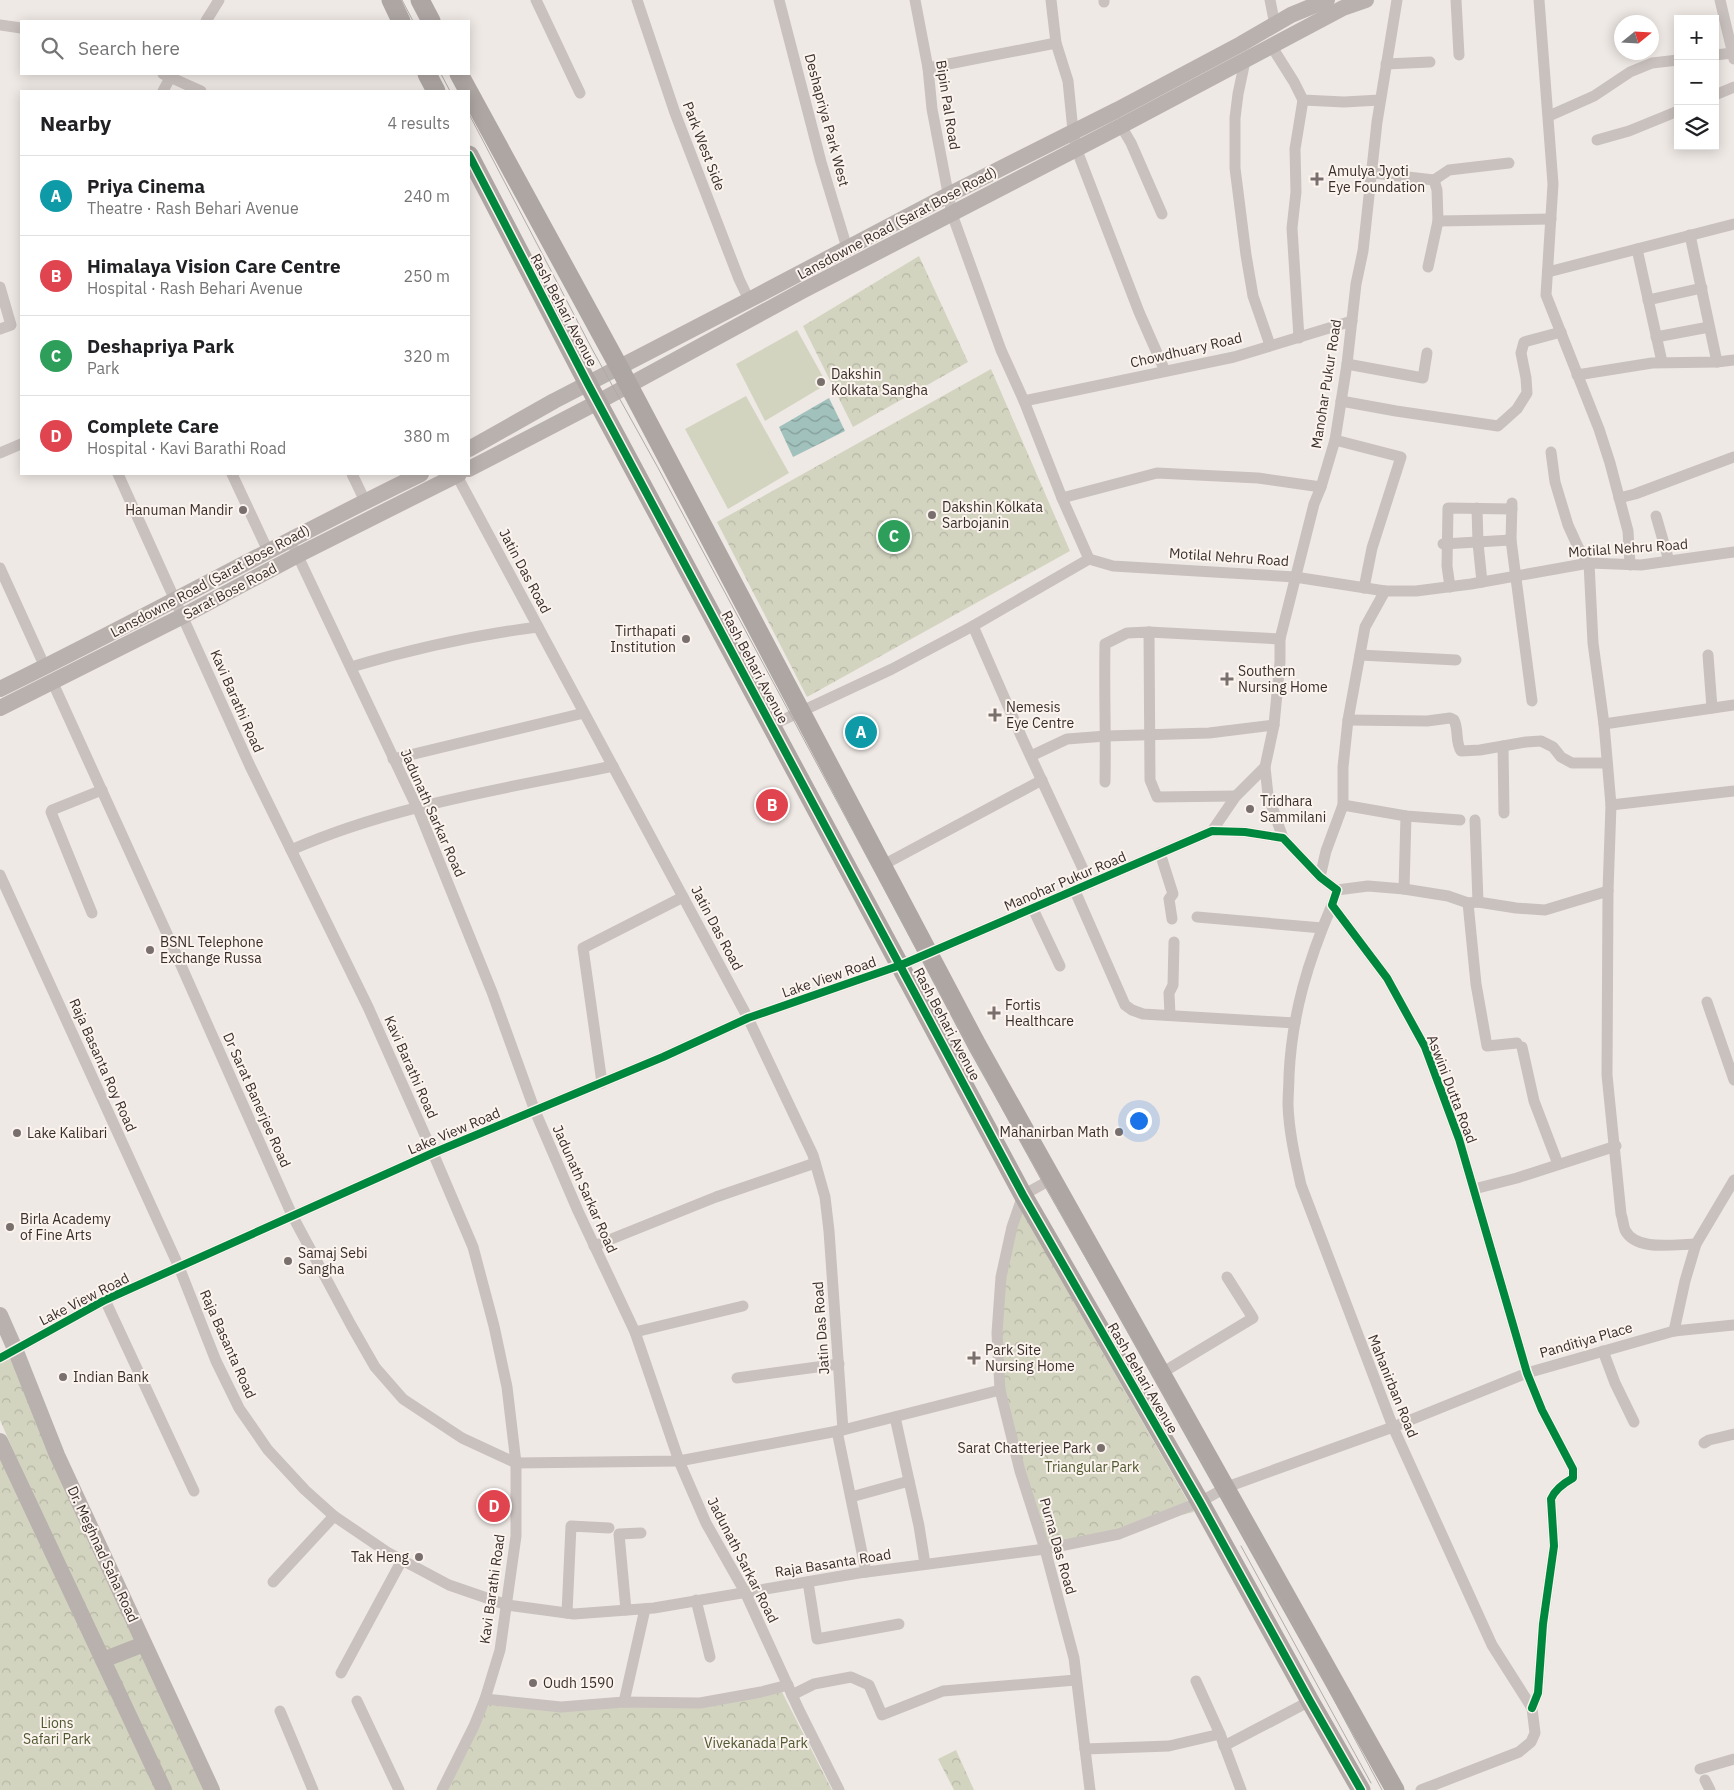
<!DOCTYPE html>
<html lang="en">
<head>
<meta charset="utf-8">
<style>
	body { margin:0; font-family:"IBM Plex Sans",sans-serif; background:#f6f6f6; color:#202124 }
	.controls { position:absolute; right:15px; top:15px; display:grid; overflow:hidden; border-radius:0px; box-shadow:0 2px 12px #0003 }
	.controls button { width:45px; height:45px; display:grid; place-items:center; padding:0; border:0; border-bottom:1px solid #e0e0e0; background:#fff; color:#202124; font:25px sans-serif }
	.compass { position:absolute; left:1614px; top:15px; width:45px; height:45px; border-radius:50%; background:#fff; box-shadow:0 2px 12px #0003; rotate:72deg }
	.you { position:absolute; left:1138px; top:1120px; width:18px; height:18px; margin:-12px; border:4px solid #fff; border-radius:50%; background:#1a73e8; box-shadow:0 0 0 8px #1a73e833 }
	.badge { display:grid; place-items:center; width:32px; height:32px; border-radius:50%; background:#796f6c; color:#fff; font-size:16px; font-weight:700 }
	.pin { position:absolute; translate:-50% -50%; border:2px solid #fff; box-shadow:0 1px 5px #0006 }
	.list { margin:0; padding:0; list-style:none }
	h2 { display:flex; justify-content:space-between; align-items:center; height:65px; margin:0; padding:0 20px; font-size:21px }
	h2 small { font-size:16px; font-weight:400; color:#757577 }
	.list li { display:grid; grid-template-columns:32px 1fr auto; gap:15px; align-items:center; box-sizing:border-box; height:80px; padding:0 20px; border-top:1px solid #e0e0e0 }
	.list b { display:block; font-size:19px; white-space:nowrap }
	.list p { margin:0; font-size:16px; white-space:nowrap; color:#757577 }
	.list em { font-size:16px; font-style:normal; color:#757577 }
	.icon { flex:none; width:28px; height:28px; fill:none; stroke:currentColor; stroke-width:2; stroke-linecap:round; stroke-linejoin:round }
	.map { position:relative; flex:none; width:1734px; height:1790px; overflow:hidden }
	.search { position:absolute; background:#fff; box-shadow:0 2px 12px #0003; left:20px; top:20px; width:450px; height:55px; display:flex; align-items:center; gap:12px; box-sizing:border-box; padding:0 18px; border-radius:0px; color:#757577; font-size:19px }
	.panel { position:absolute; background:#fff; box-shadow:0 2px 12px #0003; left:20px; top:90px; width:450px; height:385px; border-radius:0px }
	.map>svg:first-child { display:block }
</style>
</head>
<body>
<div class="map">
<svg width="1734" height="1790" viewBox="0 0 1734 1790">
	<defs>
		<pattern id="forest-crowns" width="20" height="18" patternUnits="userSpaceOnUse" patternTransform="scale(1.25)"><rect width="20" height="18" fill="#d3d4c0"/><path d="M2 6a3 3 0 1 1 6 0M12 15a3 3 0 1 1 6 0" fill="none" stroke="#b6b6a5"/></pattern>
		<pattern id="water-waves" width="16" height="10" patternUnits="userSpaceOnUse" patternTransform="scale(1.25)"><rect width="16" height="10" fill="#a1c1bc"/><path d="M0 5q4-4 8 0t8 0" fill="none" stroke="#849d99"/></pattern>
	</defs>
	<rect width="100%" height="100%" fill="#efe9e5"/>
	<g fill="url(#forest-crowns)">
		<polygon points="919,256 968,362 853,427 803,326"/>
		<polygon points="991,369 1070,551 807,697 717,522"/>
		<path d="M1024 1209 1075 1304 1194 1512 1048 1545C1028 1482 999 1402 1000 1335 1000 1311 1004 1286 1009 1263 1013 1244 1016 1226 1024 1209Z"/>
		<polygon points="11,1355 210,1790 169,1790 76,1595 0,1420 0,1362"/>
		<polygon points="0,1443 162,1790 0,1790"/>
		<polygon points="782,1692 832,1790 445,1790 489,1704 624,1702 704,1705"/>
		<polygon points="956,1750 974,1790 954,1790 938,1759"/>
	</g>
	<g fill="#d3d4c0">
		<polygon points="797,330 827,384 765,421 736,364"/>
		<polygon points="746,396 789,473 728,509 685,429"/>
	</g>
	<polygon fill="url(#water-waves)" points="829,398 845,431 793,457 779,427"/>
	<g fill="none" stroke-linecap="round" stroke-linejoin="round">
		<g stroke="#c9c1be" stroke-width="11">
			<polyline points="536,0 580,93"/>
			<polyline points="637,0 675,113 739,279 749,300"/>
			<polyline points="779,0 821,162 847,248"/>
			<polyline points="915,0 928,68 932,109 952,214 1001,350 1024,401 1062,498 1089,559 1113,566 1295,577 1385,591 1416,591 1471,584 1589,563 1641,565 1734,552"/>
			<polyline points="1051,0 1056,43 1068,81 1073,131 1076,148 1139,312 1165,371"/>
			<polyline points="1104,0 1104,2"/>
			<polyline points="1270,0 1275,25"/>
			<polyline points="1456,0 1459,55"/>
			<polyline points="1539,0 1553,184 1546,295 1599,429 1610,463 1628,531 1630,565"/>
			<polyline points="1720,0 1734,59"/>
			<polyline points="206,21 219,0"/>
			<polyline points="0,25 21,28"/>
			<polyline points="1272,47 1294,82 1303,100 1344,102 1380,100"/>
			<polyline points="1715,55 1733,53"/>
			<polyline points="1245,61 1238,94 1235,118 1235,168 1246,255 1253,296 1270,345"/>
			<polyline points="1386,64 1430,62"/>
			<polyline points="928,68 1056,43"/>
			<polyline points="163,74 201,91"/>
			<polyline points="163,91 172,74"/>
			<polyline points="1715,95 1734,87"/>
			<polyline points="1549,116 1594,96 1630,72 1652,63 1678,60"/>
			<polyline points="1121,126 1131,143 1162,214"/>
			<polyline points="1597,140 1629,131 1678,111"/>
			<polyline points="1373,173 1434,180 1437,190 1438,221 1551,219"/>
			<polyline points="1434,180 1449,170 1509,163"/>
			<polyline points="1690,235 1717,362"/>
			<polyline points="1637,249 1662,362"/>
			<polyline points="1428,267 1438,221"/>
			<polyline points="1548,272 1734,224"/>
			<polyline points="0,287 11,325 0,329"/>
			<polyline points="1648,300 1702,288"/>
			<polyline points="1656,337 1709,327"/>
			<polyline points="1299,338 1292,228 1296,192 1295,149 1303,100"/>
			<polyline points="1347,364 1423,378 1427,353"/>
			<polyline points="1577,375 1652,363 1717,362 1734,360"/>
			<polyline points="1024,401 1234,357 1352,321"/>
			<polyline points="1341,401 1396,411 1498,426 1517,409 1527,393 1526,378 1521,353 1524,342 1561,332"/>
			<polyline points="1335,440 1401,457 1372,548 1364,588"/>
			<path d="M1551 452 1555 482 1568 525 1578 547 1589 563 1593 643 1604 724 1611 805 1608 891 1607 1075 1621 1214C1623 1219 1623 1225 1625 1230 1636 1252 1676 1244 1696 1244"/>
			<polyline points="0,453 21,444"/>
			<polyline points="118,474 250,766 368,1007 433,1153 473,1247 494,1326 507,1387 516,1463 516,1536 500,1650 485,1699 474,1726 442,1790"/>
			<polyline points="232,474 268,551"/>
			<polyline points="352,474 365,501"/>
			<polyline points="456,474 748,1018 813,1155 825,1197 829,1231 843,1430"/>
			<polyline points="1062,498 1157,473 1258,478 1321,487"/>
			<polyline points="1619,498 1635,494 1734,457"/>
			<polyline points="1512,503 1511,540 1532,701"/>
			<polyline points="1477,508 1478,543 1482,582"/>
			<polyline points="1656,516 1669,561"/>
			<polyline points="1443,544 1511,540"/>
			<polyline points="295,550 420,814 492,992 535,1111 578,1211 635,1332 679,1461 706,1523 745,1592 799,1710 839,1790"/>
			<polyline points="0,568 45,667"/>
			<polyline points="1450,587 1447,566 1448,508 1512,509"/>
			<polyline points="973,626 1022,738 1090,884"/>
			<polyline points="1149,632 1280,639"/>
			<polyline points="1360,655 1456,660"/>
			<polyline points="1708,655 1712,708"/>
			<path d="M351 667C412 649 474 635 538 627"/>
			<polyline points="52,681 168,936 292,1215 351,1325 375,1367 403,1399 462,1438 516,1463 679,1461 843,1430 1000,1390"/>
			<path d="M1348 720 1427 721 1450 718 1454 720C1459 730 1455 742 1461 751L1480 750 1526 742 1541 741 1553 747 1561 757 1572 763H1607"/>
			<polyline points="1604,724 1734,705"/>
			<polyline points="772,725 892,669 973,626 1089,559"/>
			<polyline points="1503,746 1504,813"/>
			<polyline points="1031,756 1067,739 1106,736 1209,733 1274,725"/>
			<polyline points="393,759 584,713"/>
			<path d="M1105 782C1106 736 1104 690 1105 644L1127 633 1149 632 1150 780 1157 797 1236 796"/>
			<polyline points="1343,805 1406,816 1460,820"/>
			<polyline points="1611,805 1734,791"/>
			<polyline points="1475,820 1478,902"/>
			<polyline points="1212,831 1236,796 1265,767"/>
			<polyline points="1283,838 1268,795 1265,767 1274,725 1280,662 1280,639 1314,504 1321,487 1335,440 1347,364 1356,284 1363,251 1377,122 1397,0"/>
			<path d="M291 850C393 805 504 789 613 766"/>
			<polyline points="1160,853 1173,894 1169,899 1172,919"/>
			<polyline points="883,865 1042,780"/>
			<polyline points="0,875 179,1267 216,1361 239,1408 268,1450 305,1490 334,1516 387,1552 449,1585 507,1605 574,1614 654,1608 859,1573 1045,1549 1119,1534 1200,1502 1227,1487 1393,1427 1527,1373 1674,1331 1734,1325"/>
			<polyline points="1320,877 1326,851 1343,805 1343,767 1348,720 1365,627 1385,591"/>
			<polyline points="1404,889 1406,816"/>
			<polyline points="1337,890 1368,886 1404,889 1448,896 1468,903 1478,902 1516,908 1545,910 1608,891"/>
			<polyline points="1075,891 1125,1005 1132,1010 1143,1014 1295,1023"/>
			<polyline points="1468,903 1476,984 1487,1046 1517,1043"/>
			<path d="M1332 905C1308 961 1292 1014 1289 1075 1289 1085 1288 1095 1288 1105 1289 1132 1295 1158 1301 1185L1393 1427 1492 1645 1532 1708 1535 1733 1531 1742 1519 1752 1421 1790"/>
			<polyline points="1033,909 1060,966"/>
			<polyline points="92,913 51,812 52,810 102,790"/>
			<polyline points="1197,917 1322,928"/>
			<polyline points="1707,1002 1734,1080"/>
			<polyline points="1170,1015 1169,993 1173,985 1174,942"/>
			<polyline points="1522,1047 1534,1101 1558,1164"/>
			<polyline points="602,1083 583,948 683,897"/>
			<polyline points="1052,1179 1023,1195 1012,1227 1001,1277 997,1333 1000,1390 1020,1471 1045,1549 1074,1658 1090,1790"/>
			<polyline points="1474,1189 1517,1178 1616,1146"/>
			<polyline points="594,1246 716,1197 815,1163"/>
			<polyline points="105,1300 194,1491"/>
			<polyline points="1674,1331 1685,1281 1696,1244 1734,1180"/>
			<polyline points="635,1332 743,1306"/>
			<polyline points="1603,1351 1615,1383 1634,1422"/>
			<path d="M0 1358 105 1300 433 1153 663 1057 748 1018 901 965 1212 831 1245 832 1283 838 1320 877 1337 890 1332 905 1387 978 1425 1047 1459 1139 1527 1373 1542 1410 1573 1469V1478C1564 1483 1555 1489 1551 1499L1554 1546 1543 1624 1538 1693 1532 1708"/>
			<polyline points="1160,1374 1253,1318 1227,1277"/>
			<polyline points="737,1378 839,1364"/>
			<polyline points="895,1417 919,1526 925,1564"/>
			<polyline points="837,1431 866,1572"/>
			<polyline points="1704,1443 1709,1440 1734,1434"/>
			<polyline points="851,1497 909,1481"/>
			<polyline points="273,1582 334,1516"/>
			<polyline points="808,1582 817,1639 899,1624"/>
			<polyline points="696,1600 710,1657"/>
			<polyline points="626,1610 619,1534 641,1533"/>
			<polyline points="567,1613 571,1526 609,1528"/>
			<polyline points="341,1673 402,1560"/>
			<polyline points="1196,1681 1220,1734 1241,1790"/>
			<polyline points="792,1695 814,1684 851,1677 869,1685 882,1715 943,1691 1076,1680"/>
			<polyline points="485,1699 561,1707 624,1702 700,1703 761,1692 788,1685"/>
			<polyline points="357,1701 399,1790"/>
			<polyline points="624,1702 645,1609"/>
			<polyline points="280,1711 313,1790"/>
			<polyline points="1224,1746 1310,1701"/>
			<polyline points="1085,1749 1169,1746 1220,1734"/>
			<polyline points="1700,1769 1734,1759"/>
			<polyline points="1705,1780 1710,1790"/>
		</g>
		<g stroke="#b9b1ae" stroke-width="16">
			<polyline points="469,449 554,401 749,300 948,195 1117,110 1241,44 1291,15 1327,0"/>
			<polyline points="469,469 598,402 802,291 1121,126 1343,8 1366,0"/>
			<path d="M0 689C141 620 279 543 421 474"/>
			<polyline points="0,708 183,616 298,555 459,474"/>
			<polyline points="0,1315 15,1349 57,1455 212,1790"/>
			<polyline points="0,1441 164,1790"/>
			<polyline points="103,1660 144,1644"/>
		</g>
		<g stroke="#aea6a3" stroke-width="19">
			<polyline points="391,0 401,21"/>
			<polyline points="420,0 431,21"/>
			<polyline points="427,74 436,91"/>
			<polyline points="459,74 619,367 977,1045 1395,1790"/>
			<polyline points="469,155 588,384 1023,1195 1200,1502 1310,1701 1361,1790"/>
		</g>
		<g stroke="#b1aba8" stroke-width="1">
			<polyline points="402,0 413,21"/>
			<polyline points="441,74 450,91"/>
			<polyline points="469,114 592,349 657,466 1004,1112 1043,1183 1282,1602 1382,1790"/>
			<polyline points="1241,1546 1371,1783"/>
		</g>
		<g stroke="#fbf3ee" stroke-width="11">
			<g id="cycleway">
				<polyline points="469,155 588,384 1023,1195 1200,1502 1310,1701 1361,1790"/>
				<path d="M0 1358 105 1300 433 1153 663 1057 748 1018 901 965 1212 831 1245 832 1283 838 1320 877 1337 890 1332 905 1387 978 1425 1047 1459 1139 1527 1373 1542 1410 1573 1469V1478C1564 1483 1555 1489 1551 1499L1554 1546 1543 1624 1538 1693 1532 1708"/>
			</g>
		</g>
		<use href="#cycleway" stroke="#00873e" stroke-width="8"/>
	</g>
	<g fill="#796f6c" stroke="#fbf3ee" stroke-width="2">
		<path d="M1314.5 171.5h5v5h5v5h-5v5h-5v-5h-5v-5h5z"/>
		<circle cx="821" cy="382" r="5"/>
		<circle cx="243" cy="510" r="5"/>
		<circle cx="932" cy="515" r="5"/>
		<circle cx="686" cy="639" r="5"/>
		<path d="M1224.5 671.5h5v5h5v5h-5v5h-5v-5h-5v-5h5z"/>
		<path d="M992.5 707.5h5v5h5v5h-5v5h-5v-5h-5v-5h5z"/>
		<circle cx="1250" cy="809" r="5"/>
		<circle cx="150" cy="950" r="5"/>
		<path d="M991.5 1005.5h5v5h5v5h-5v5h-5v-5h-5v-5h5z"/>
		<circle cx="1119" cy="1132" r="5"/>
		<circle cx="17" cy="1133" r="5"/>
		<circle cx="10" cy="1227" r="5"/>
		<circle cx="288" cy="1261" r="5"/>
		<path d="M971.5 1350.5h5v5h5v5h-5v5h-5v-5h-5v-5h5z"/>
		<circle cx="63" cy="1377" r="5"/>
		<circle cx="1101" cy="1448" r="5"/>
		<circle cx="419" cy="1557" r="5"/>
		<circle cx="533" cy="1683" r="5"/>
	</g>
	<g text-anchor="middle" stroke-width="4" stroke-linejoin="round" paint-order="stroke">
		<g font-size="14" fill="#3a2e2b" stroke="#fbf3ee">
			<text transform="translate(948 105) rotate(81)" y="5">Bipin Pal Road</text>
			<text transform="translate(827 120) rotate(75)" y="5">Deshapriya Park West</text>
			<text transform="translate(704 146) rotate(69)" y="5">Park West Side</text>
			<text transform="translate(897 223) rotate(-28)" y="5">Lansdowne Road (Sarat Bose Road)</text>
			<text transform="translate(564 310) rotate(62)" y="5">Rash Behari Avenue</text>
			<text transform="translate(1186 350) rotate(-13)" y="5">Chowdhuary Road</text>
			<text transform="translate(1326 384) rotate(-81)" y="5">Manohar Pukur Road</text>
			<text transform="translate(1628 548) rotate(-4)" y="5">Motilal Nehru Road</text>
			<text transform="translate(1229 557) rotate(4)" y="5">Motilal Nehru Road</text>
			<text transform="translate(525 571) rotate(62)" y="5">Jatin Das Road</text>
			<text transform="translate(210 581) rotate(-28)" y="5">Lansdowne Road (Sarat Bose Road)</text>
			<text transform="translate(230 591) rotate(-28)" y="5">Sarat Bose Road</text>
			<text transform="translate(755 667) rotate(62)" y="5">Rash Behari Avenue</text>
			<text transform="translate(237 701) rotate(66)" y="5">Kavi Barathi Road</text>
			<text transform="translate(433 813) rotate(66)" y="5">Jadunath Sarkar Road</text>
			<text transform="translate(1065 881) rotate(-23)" y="5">Manohar Pukur Road</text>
			<text transform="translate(717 928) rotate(62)" y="5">Jatin Das Road</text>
			<text transform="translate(829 977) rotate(-19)" y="5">Lake View Road</text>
			<text transform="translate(947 1024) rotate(62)" y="5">Rash Behari Avenue</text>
			<text transform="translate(103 1065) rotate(66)" y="5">Raja Basanta Roy Road</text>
			<text transform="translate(411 1067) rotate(66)" y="5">Kavi Barathi Road</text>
			<text transform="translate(1452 1089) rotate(69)" y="5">Aswini Dutta Road</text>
			<text transform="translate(257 1100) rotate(66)" y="5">Dr Sarat Banerjee Road</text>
			<text transform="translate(454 1131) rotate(-23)" y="5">Lake View Road</text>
			<text transform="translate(585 1189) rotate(66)" y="5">Jadunath Sarkar Road</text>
			<text transform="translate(84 1299) rotate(-27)" y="5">Lake View Road</text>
			<text transform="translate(821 1328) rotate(-94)" y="5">Jatin Das Road</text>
			<text transform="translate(1586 1340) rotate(-16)" y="5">Panditiya Place</text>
			<text transform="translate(228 1344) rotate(66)" y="5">Raja Basanta Road</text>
			<text transform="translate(1143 1378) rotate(60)" y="5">Rash Behari Avenue</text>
			<text transform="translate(1393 1386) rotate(68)" y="5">Mahanirban Road</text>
			<text transform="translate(1058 1546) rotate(74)" y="5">Purna Das Road</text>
			<text transform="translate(103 1554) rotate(65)" y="5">Dr. Meghnad Saha Road</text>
			<text transform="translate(743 1560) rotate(63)" y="5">Jadunath Sarkar Road</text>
			<text transform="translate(833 1563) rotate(-9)" y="5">Raja Basanta Road</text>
			<text transform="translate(492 1589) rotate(-82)" y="5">Kavi Barathi Road</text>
		</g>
		<g font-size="14" fill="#3a2e2b" stroke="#fbf3ee" text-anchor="start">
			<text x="1328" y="176">Amulya Jyoti<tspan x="1328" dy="16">Eye Foundation</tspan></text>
			<text x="831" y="379">Dakshin<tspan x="831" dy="16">Kolkata Sangha</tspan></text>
			<text x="942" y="512">Dakshin Kolkata<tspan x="942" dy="16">Sarbojanin</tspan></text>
			<text x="233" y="515" text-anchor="end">Hanuman Mandir</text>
			<text x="676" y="636" text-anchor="end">Tirthapati<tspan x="676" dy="16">Institution</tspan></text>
			<text x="1238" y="676">Southern<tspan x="1238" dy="16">Nursing Home</tspan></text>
			<text x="1006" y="712">Nemesis<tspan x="1006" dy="16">Eye Centre</tspan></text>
			<text x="1260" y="806">Tridhara<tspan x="1260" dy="16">Sammilani</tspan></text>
			<text x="160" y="947">BSNL Telephone<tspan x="160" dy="16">Exchange Russa</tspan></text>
			<text x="1005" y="1010">Fortis<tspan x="1005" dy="16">Healthcare</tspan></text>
			<text x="1109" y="1137" text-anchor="end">Mahanirban Math</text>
			<text x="27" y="1138">Lake Kalibari</text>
			<text x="20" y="1224">Birla Academy<tspan x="20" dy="16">of Fine Arts</tspan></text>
			<text x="298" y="1258">Samaj Sebi<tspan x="298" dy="16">Sangha</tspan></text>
			<text x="985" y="1355">Park Site<tspan x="985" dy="16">Nursing Home</tspan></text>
			<text x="73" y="1382">Indian Bank</text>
			<text x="1091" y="1453" text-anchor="end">Sarat Chatterjee Park</text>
			<text x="409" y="1562" text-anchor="end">Tak Heng</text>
			<text x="543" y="1688">Oudh 1590</text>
		</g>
		<g font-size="14" fill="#4f582f" stroke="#fbf3ee">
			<text x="1092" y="1472">Triangular Park</text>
			<text x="57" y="1728">Lions<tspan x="57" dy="16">Safari Park</tspan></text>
			<text x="756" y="1748">Vivekanada Park</text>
		</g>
	</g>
</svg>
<div class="controls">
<button>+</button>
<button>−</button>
<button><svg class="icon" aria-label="layers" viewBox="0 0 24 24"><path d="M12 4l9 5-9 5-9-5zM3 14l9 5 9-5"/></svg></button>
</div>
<svg class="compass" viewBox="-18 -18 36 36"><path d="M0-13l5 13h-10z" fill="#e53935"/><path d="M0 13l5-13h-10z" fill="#757577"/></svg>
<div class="you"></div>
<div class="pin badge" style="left:861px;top:732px;background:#0f9aa8">A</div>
<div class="pin badge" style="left:772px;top:805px;background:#e0444e">B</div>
<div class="pin badge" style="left:894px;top:536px;background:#2e9e5b">C</div>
<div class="pin badge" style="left:494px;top:1506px;background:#e0444e">D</div>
<div class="search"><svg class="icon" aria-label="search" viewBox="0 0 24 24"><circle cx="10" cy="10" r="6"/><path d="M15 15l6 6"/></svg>Search here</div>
<section class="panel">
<h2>Nearby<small>4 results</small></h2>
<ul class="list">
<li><span class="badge" style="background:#0f9aa8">A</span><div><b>Priya Cinema</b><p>Theatre · Rash Behari Avenue</p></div><em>240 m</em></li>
<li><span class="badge" style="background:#e0444e">B</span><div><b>Himalaya Vision Care Centre</b><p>Hospital · Rash Behari Avenue</p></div><em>250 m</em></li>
<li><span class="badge" style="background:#2e9e5b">C</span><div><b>Deshapriya Park</b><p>Park</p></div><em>320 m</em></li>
<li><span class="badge" style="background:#e0444e">D</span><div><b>Complete Care</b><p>Hospital · Kavi Barathi Road</p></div><em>380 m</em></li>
</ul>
</section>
</div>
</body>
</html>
